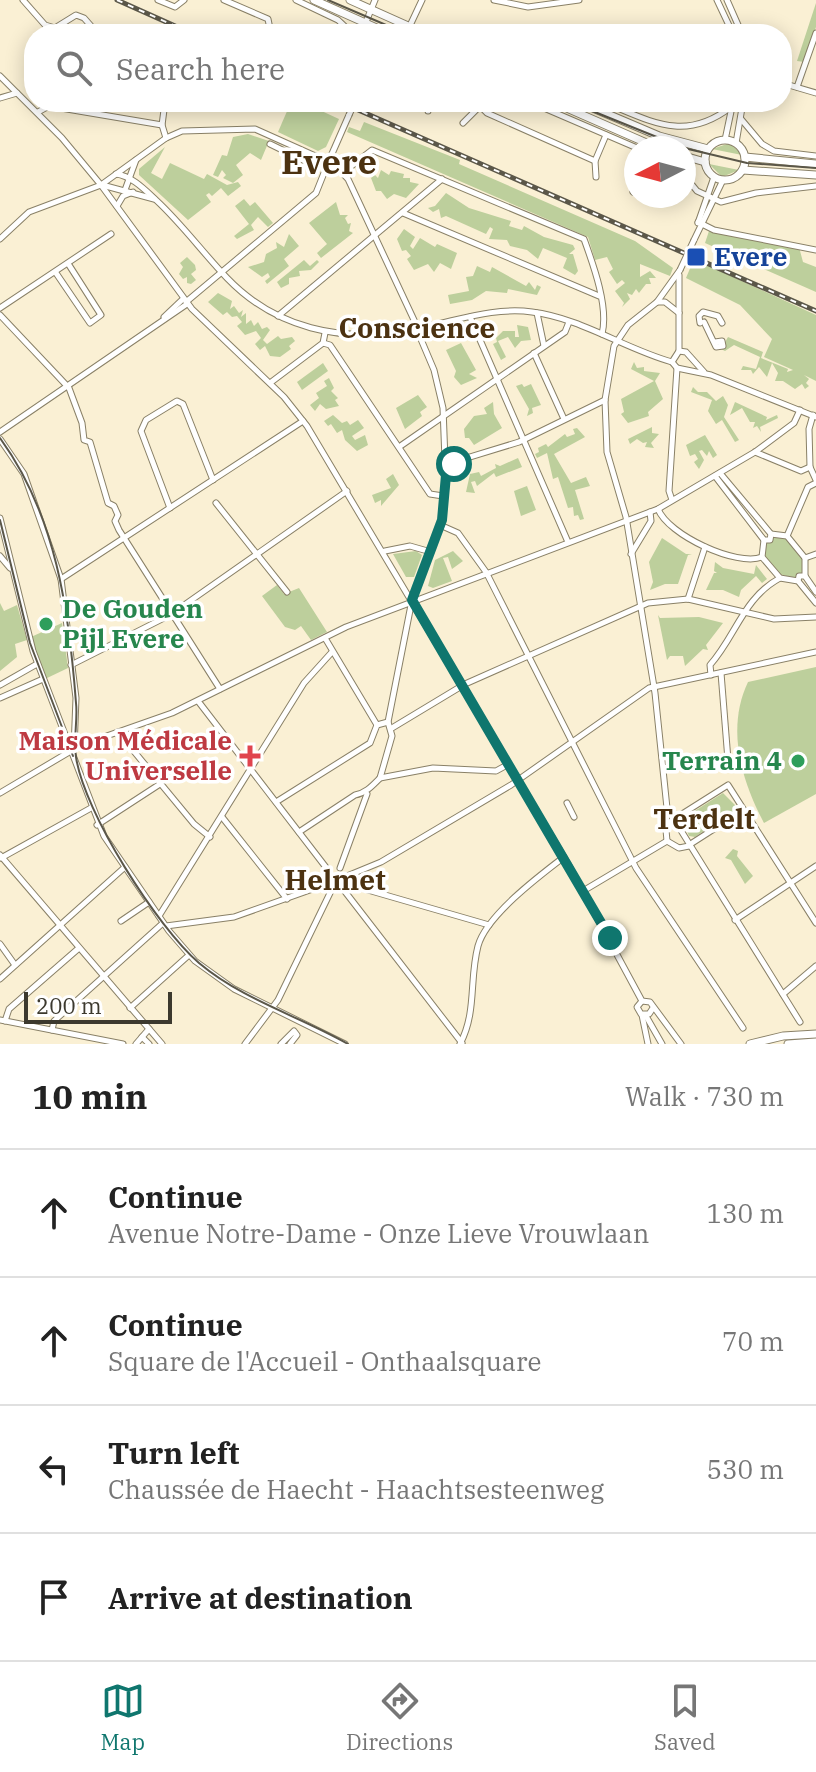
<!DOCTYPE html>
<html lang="en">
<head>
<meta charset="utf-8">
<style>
	body { margin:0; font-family:"IBM Plex Serif",serif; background:#f6f6f6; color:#222 }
	.compass { position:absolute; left:624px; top:136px; width:72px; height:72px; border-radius:50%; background:#fff; box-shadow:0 4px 20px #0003; rotate:264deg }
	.scale { position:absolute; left:24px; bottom:20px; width:148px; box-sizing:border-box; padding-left:8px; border:4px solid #3c392e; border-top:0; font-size:22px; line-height:28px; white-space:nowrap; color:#3c392e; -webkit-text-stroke:6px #fff; paint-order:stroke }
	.stop { position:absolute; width:24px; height:24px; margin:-18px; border:6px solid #0f766e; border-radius:50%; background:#fff }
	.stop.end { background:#0f766e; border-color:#fff; box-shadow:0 2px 8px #0008 }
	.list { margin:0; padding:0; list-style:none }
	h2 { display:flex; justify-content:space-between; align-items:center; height:104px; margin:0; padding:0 32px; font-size:34px }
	h2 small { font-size:26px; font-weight:400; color:#767676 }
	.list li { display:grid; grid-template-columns:52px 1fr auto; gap:24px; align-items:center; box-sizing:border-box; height:128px; padding:0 32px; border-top:2px solid #e0e0e0 }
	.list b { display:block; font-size:30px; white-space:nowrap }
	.list p { margin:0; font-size:26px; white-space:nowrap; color:#767676 }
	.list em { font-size:26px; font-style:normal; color:#767676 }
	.icon { flex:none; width:44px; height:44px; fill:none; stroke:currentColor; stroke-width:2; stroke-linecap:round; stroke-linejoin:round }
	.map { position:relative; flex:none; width:816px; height:1044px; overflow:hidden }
	.search { position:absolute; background:#fff; box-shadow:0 4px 20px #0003; left:24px; right:24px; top:24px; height:88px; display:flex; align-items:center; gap:20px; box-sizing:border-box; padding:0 28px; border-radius:32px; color:#767676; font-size:30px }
	.sheet { height:616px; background:#fff }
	nav { display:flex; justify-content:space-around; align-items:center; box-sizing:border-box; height:112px; border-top:2px solid #e0e0e0; background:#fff; font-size:22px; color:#767676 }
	nav a { display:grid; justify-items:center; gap:4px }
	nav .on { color:#0f766e }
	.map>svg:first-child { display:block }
</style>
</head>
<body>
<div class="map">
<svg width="816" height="1044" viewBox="0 0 816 1044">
	<rect width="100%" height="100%" fill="#faf0d4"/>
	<g fill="#bdcf9c">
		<polygon points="816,3 816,27 804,62 797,61"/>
		<polygon points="291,102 302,102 339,119 326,147 318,151 278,132"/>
		<polygon points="364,122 460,160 459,164 635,241 673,268 670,276 640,264 640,277 650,271 656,278 649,278 651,284 646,284 639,293 636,289 632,295 627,293 630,299 622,307 624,303 615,291 625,283 622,280 617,284 609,272 613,269 607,257 595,260 588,237 347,132 349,127 360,131"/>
		<polygon points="248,134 269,141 261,160 250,153 236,165 243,175 233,183 223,178 226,175 222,170 218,177 213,175 222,155 227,156 233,137"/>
		<polygon points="730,143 742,155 712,149"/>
		<polygon points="165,147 151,173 162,179 170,163 204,179 207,174 227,185 238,182 241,186 228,196 221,188 212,196 209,193 206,195 211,202 188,220 139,175 139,169"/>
		<polygon points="709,164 739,170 722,177"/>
		<polygon points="381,170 389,175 391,171 404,174 403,178 410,178 410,182 419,184 406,198 394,194 387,199 381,191 376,191 371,178 375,175 378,178"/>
		<polygon points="446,193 469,208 511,221 509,226 522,230 524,226 544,237 573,245 575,249 569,254 573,254 578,271 575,275 563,268 567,258 543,248 538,259 527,250 510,246 507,240 489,239 493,229 490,227 486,234 446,216 441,218 439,209 433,212 428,208 435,206"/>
		<polygon points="244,199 250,206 255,202 273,223 268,227 258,217 251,225 254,230 237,239 234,236 249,224 235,206"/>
		<polygon points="336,202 340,215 348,215 345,218 348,224 351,223 349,231 353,233 321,258 317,253 327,244 309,223"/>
		<polygon points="404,229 415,237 410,246 413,249 420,238 435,247 437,244 457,253 451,269 440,263 434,272 428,264 414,270 407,259 411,256 406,250 402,251 397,239"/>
		<polygon points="709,231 799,247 803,262 816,267 816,292 705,243"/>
		<polygon points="289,234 299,246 284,259 289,266 267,284 265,281 270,277 268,273 262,277 248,267 264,262 266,254 277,248 276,242 284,247"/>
		<polygon points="187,257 195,265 196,270 191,274 196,280 191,284 187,283 187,277 183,279 179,274 183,267 180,263"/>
		<polygon points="694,259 816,315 816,381 804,375 809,379 806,383 809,386 805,389 802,384 795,389 783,381 775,381 778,373 772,363 767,377 759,367 753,374 751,370 741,370 743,366 756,369 760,357 734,345 725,351 721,349 728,337 763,352 761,358 788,369 787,372 793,370 764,357 772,339 740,305 686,278"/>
		<polygon points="304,260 310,266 317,260 319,262 311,270 299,271 300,276 289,278 289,284 281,288 277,282"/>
		<polygon points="477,266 490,272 492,267 526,286 529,282 535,290 537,285 541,287 537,295 508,289 507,293 486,291 472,300 450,304 448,295 469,291 466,277 473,276"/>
		<polygon points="218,293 232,301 230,309 234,306 239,313 243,310 241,317 246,313 246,324 251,320 254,326 258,322 262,329 267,327 270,330 263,340 267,344 278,336 281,339 292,337 295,341 289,346 291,349 280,357 270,356 265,346 260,350 255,344 261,338 256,331 245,335 237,326 242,322 237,316 232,317 227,312 223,315 208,302"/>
		<polygon points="517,325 528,327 531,340 521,341 515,348 508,337 498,341 506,357 501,360 493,344 497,342 496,338 503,331 515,331 515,337 519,337"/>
		<polygon points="461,343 476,370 469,374 477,378 461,385 454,377 456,371 446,350"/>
		<polygon points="634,362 637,368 644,367 644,371 660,373 655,381 663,399 648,412 649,416 628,423 621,414 624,412 621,399 654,381 631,369"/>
		<polygon points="323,363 328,371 302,390 297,382"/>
		<polygon points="329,378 334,388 331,391 338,398 335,400 339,406 326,409 320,404 315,411 310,405 319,398 316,393 327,386 324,381"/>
		<polygon points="522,384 524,387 531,384 541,405 532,408 533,413 527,416 529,409 516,386"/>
		<polygon points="693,387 698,392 707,392 716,401 723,396 728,405 724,417 739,440 735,442 722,420 716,424 708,411 712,400 691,392"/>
		<polygon points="418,395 427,407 420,412 422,416 405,429 396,408"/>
		<polygon points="493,402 494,414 502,428 474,445 469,438 465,438 464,429 474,416 487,414 484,408"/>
		<polygon points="735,402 767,417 766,420 777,415 778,418 760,427 761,432 757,426 753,428 755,422 750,422 742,408 730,415"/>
		<polygon points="333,415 342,423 347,421 350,425 358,420 364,428 352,436 355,440 365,435 368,445 357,451 345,440 342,430 337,433 331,424 328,426 324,421"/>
		<polygon points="652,427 652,433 659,434 651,443 654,448 645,447 647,442 643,443 637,439 630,444 628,439"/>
		<polygon points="577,428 585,437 554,454 571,483 586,477 590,486 575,490 584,519 580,520 578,515 574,516 573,507 568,508 558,477 553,479 547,453 537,458 535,454 539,452 538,448 546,444 548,447 565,434 567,437 575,434 573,429"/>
		<polygon points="705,435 717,455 713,458 709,451 707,456 702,450 699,451 704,460 699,469 694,462 698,459 695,454 690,456 686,445"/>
		<polygon points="518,458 522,467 496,477 494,473 477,486 475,481 471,482 475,493 466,492 470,474 479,472 481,476 496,468 495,464 500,466"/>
		<polygon points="393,474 399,485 381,506 381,500 375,503 372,495 391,488 386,479"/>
		<polygon points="527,486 536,510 521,516 514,491"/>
		<polygon points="773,536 791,536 806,555 803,574 796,579 780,574 765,557 766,542"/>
		<polygon points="662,538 686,554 692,554 688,555 678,584 665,584 650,590 653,582 649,562"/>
		<polygon points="416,551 422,555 414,577 406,577 393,554"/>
		<polygon points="453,551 463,561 452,569 448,557 443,558 452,581 433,588 428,586 435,560"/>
		<polygon points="715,562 723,568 754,574 756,565 767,579 762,583 756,576 741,590 739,597 723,590 706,590 714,573 717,573 714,571"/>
		<polygon points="277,585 284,594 299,588 327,632 311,640 301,626 295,630 285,627 262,596"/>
		<polygon points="0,603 4,611 17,605 27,640 15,644 17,657 0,671"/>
		<polygon points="658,615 660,618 699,617 723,623 706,645 708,650 703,649 685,666 683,656 670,656 667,660"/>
		<polygon points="62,623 68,668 45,679 31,637"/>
		<path d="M816 667V794L764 823C741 780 726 728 748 682Z"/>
		<polygon points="723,793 735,805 734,811 695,837 689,836 682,819"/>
		<polygon points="733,849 738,851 737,856 753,876 745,884 731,860 725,858"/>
	</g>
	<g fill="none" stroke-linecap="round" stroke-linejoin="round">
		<g stroke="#898067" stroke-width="7">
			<g id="minor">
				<polyline points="23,0 45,25 55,28 76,15 84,18 98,34"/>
				<polyline points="158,0 175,7 184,0"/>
				<polyline points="224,0 268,19 271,34"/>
				<polyline points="296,0 338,20 353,34"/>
				<polyline points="494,0 528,7 579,0"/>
				<polyline points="717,0 733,34"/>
				<polyline points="727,0 742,34"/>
				<polyline points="361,34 375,0"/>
				<polyline points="406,34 422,0"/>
				<polyline points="0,76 62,138 101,185 192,309 284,397 307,426 568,864 642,1001 650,1002 681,1044"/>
				<polyline points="782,83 816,93"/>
				<polyline points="797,87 816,33"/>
				<polyline points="0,98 17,93"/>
				<polyline points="158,102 164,110 162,125 166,138"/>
				<polyline points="530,102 637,148"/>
				<path d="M603 102C651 121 684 143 731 107"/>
				<polyline points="481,107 487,113 595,161"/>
				<polyline points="428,111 428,102"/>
				<polyline points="38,112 49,106 162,125"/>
				<polyline points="741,119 762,144 774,151 816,156"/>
				<polyline points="463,123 484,102"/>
				<polyline points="725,140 733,102"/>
				<polyline points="736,143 743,102"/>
				<polyline points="270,144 311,164"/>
				<polyline points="331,156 349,115"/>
				<polyline points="335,165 348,179 414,320"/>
				<path d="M345 171 372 150 584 239C593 264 609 307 602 334"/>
				<path d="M116 174C132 176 145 190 156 200 182 224 203 253 227 278 276 329 341 342 408 331L413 336 420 337"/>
				<polyline points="684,175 697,191 721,202 756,193 816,186"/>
				<polyline points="596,177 595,161 606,135"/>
				<polyline points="102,185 154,199"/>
				<polyline points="125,190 136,160"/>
				<polyline points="633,192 636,189"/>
				<polyline points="117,206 123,196 133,192"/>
				<polyline points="403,213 599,296"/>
				<polyline points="698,222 714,230 816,250"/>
				<polyline points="698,223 714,177"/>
				<polyline points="0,239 29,212 101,185 166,138 182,131 255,129 322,159 326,168 316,193 186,302"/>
				<polyline points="694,240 723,180"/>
				<polyline points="680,270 657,302 628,325 614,346 605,400 607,452 626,517 655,693 667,808 800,1022"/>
				<polyline points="56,273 90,323 101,315 69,265"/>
				<polyline points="657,302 665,302 679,313"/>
				<polyline points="0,308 111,234"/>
				<polyline points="537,313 544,346"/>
				<polyline points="0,315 69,388 82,423 84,440 90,442 108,503 114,506 118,515 115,521 119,530 220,689"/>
				<polyline points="278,316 442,179"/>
				<polyline points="164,317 183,299"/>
				<polyline points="470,317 568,542"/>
				<polyline points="704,322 716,347 723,346 722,341 715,342"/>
				<polyline points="700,323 699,316 703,312 718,316 722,323"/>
				<path d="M420 337 428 326C462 319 497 307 532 312 581 318 625 349 672 362L677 368 669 491 672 500"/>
				<polyline points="323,343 330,345 430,494 443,496"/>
				<polyline points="679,351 686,352 704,372"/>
				<polyline points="534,353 564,419"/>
				<polyline points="672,362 679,351 679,275"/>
				<polyline points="677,368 711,375 816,417"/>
				<polyline points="270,383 323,343 325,333"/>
				<polyline points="0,432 187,304"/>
				<polyline points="0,439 24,474 61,579 76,698 74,749"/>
				<polyline points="399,447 565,332 569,322"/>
				<polyline points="755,452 801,471 810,467 816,480"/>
				<polyline points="447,464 519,442 605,400"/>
				<polyline points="810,467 809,429 813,415"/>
				<polyline points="715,476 764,540 770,540 771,534 720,473"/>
				<polyline points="216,503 287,592"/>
				<polyline points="170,508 141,431 146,420 177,401 183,404 213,480"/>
				<path d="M658 509C668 535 737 567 762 557"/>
				<polyline points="0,518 33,651 104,836 169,931 195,961 234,989 345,1044"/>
				<polyline points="440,525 458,533 486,572 636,868 743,1028"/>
				<polyline points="771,534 787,536 805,558 805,576"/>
				<polyline points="787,536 808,487 816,483"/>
				<polyline points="764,540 762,557 780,578 798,581 816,603"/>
				<polyline points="385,551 410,546 431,552"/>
				<polyline points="631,554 651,521 650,512"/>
				<polyline points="0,556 10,568"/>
				<polyline points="805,558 816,554"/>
				<polyline points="61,579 303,421"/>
				<polyline points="798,581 799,576 805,576 816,592"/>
				<polyline points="688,599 705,547"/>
				<polyline points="325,638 377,725"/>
				<polyline points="71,665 170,615 347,491"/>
				<polyline points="721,673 728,760"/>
				<path d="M711 675 710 665C736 636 743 598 780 578"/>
				<polyline points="0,685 37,664"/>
				<polyline points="0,698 43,679"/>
				<polyline points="198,701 328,870"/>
				<polyline points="392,728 465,684 648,603 688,599 774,619 816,617"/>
				<polyline points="118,732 194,824 210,837"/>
				<polyline points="380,778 433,768 496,771 507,765"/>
				<polyline points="0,793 81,745 172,713 346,627 658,509 755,452 794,423 800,410"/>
				<polyline points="276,802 370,743 377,725 388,722"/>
				<polyline points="567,803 574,817"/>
				<polyline points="222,817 287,899"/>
				<polyline points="97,825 160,784"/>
				<path d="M299 832 355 795C366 793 372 786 380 778L392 736 388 722 412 600 442 520 446 486 443 408 434 370 420 337"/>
				<polyline points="667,841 666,830 671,821 728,785 816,923"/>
				<polyline points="667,841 679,848 689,846"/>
				<polyline points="689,845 742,811"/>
				<polyline points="0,855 162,1044"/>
				<polyline points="1,858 91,808"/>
				<polyline points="340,868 367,794"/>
				<polyline points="347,876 381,862 511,785 649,688 816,652"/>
				<polyline points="347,884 489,925"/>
				<polyline points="326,887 323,877 328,870"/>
				<polyline points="343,889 462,1043"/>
				<polyline points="583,891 667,841"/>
				<polyline points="159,916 304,683 332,652"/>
				<polyline points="735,920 816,866"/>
				<polyline points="121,921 149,902"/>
				<polyline points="166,926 234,917 324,885"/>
				<polyline points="0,944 15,965"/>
				<polyline points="0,979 125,867"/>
				<polyline points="783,994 816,966"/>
				<polyline points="642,1001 637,1007 641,1014 649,1014 653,1008"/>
				<polyline points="130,1008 189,955"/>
				<polyline points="642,1015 648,1044"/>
				<polyline points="646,1016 662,1044"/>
				<polyline points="0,1020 123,1044"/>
				<polyline points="5,1021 9,1009 79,948"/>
				<polyline points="52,1030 54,1021 163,923"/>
				<polyline points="142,1037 149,1044"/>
				<polyline points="136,1044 149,1029"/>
				<polyline points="245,1044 278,1000 331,891"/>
				<polyline points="281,1044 294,1031 297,1035 290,1044"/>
				<path d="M460 1044C477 1012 469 980 478 946 486 916 539 876 564 857"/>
			</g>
		</g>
		<g stroke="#898067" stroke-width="9">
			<g id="major">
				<polyline points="314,0 390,34"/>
				<polyline points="350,0 426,34"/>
				<polyline points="553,102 658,148"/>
				<polyline points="579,102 659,136 708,149"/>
				<circle cx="725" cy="160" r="20"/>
				<polyline points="684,156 705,162"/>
				<polyline points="745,157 816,164"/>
				<polyline points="743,170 816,175"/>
				<polyline points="750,1044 783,1036 816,1034"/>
				<polyline points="788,1044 816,1042"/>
			</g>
		</g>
		<use href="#minor" stroke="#fff" stroke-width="5"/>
		<use href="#major" stroke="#fff" stroke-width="7"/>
		<g stroke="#5b5749" stroke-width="2">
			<polyline points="328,0 407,34"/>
			<polyline points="570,102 684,148"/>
			<polyline points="684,148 747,163 816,168"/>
			<path d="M0 438C56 515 69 610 76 703 78 720 73 740 76 757 84 812 157 927 199 963 243 1000 299 1016 348 1044"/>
			<polyline points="0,520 30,643 73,756"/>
		</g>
		<g stroke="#5b5749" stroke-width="5">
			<g id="rail">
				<polyline points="117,0 193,34"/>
				<polyline points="340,102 816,311"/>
			</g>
		</g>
		<use href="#rail" stroke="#fff" stroke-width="2" stroke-dasharray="6" stroke-linecap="butt"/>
		<g stroke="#898067" stroke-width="7" stroke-linecap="butt">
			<g id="minor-bridge">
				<polyline points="349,115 355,102"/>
				<polyline points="680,270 694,240"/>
			</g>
		</g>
		<use href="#minor-bridge" stroke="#fff" stroke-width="5"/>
	</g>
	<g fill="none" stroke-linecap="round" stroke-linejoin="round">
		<polyline stroke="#0f766e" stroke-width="10" points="454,464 447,464 442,520 412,600 610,938"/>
	</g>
	<rect fill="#1a4fb4" stroke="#fff" stroke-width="3" x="686" y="247" width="20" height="20" rx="4"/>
	<g fill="#2e9e5b" stroke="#fff" stroke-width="3">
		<circle cx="46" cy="624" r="8"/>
		<circle cx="798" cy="761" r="8"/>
	</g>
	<path fill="#e0444e" stroke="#fff" stroke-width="3" d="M246 744h8v8h8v8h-8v8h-8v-8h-8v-8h8z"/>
	<g text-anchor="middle" stroke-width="7" stroke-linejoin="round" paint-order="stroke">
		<g font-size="26" font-weight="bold" fill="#164399" stroke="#fff" text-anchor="start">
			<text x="714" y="266">Evere</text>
		</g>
		<g font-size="26" font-weight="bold" fill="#27864d" stroke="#fff" text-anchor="start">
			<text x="62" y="618">De Gouden<tspan x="62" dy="30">Pijl Evere</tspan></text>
			<text x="782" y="770" text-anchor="end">Terrain 4</text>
		</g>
		<g font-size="26" font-weight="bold" fill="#be3a42" stroke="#fff" text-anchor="end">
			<text x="232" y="750">Maison Médicale<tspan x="232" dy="30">Universelle</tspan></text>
		</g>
		<g font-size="28" font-weight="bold" fill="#4c3211" stroke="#fff">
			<text x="417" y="338">Conscience</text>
			<text x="704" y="829">Terdelt</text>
			<text x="335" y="890">Helmet</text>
		</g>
		<g font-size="34" font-weight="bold" fill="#4c3211" stroke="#fff">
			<text x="329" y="174">Evere</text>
		</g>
	</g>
</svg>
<svg class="compass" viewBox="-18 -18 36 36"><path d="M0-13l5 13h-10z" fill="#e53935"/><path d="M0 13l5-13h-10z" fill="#767676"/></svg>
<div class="scale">200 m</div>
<div class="stop" style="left:454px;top:464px"></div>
<div class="stop end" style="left:610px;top:938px"></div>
<div class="search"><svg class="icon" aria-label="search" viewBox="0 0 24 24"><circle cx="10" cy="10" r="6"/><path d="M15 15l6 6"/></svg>Search here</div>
</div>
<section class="sheet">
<h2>10 min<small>Walk · 730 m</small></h2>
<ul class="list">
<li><svg class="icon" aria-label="ahead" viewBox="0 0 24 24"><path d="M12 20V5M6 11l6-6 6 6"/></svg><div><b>Continue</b><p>Avenue Notre-Dame - Onze Lieve Vrouwlaan</p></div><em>130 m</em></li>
<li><svg class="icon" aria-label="ahead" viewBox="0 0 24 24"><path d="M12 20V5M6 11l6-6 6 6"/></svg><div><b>Continue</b><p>Square de l'Accueil - Onthaalsquare</p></div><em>70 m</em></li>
<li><svg class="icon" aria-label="left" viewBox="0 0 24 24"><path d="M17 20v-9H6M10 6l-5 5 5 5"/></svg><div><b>Turn left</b><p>Chaussée de Haecht - Haachtsesteenweg</p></div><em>530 m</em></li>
<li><svg class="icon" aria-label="arrive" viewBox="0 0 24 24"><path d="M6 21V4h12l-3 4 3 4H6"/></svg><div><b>Arrive at destination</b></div></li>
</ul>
</section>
<nav>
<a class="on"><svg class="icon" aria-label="map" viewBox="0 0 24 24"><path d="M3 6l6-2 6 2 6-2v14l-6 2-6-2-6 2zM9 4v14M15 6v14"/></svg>Map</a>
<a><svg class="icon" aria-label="directions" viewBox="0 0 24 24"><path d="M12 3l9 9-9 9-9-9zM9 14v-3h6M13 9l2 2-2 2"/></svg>Directions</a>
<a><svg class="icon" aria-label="saved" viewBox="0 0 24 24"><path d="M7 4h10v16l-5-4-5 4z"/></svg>Saved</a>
</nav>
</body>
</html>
